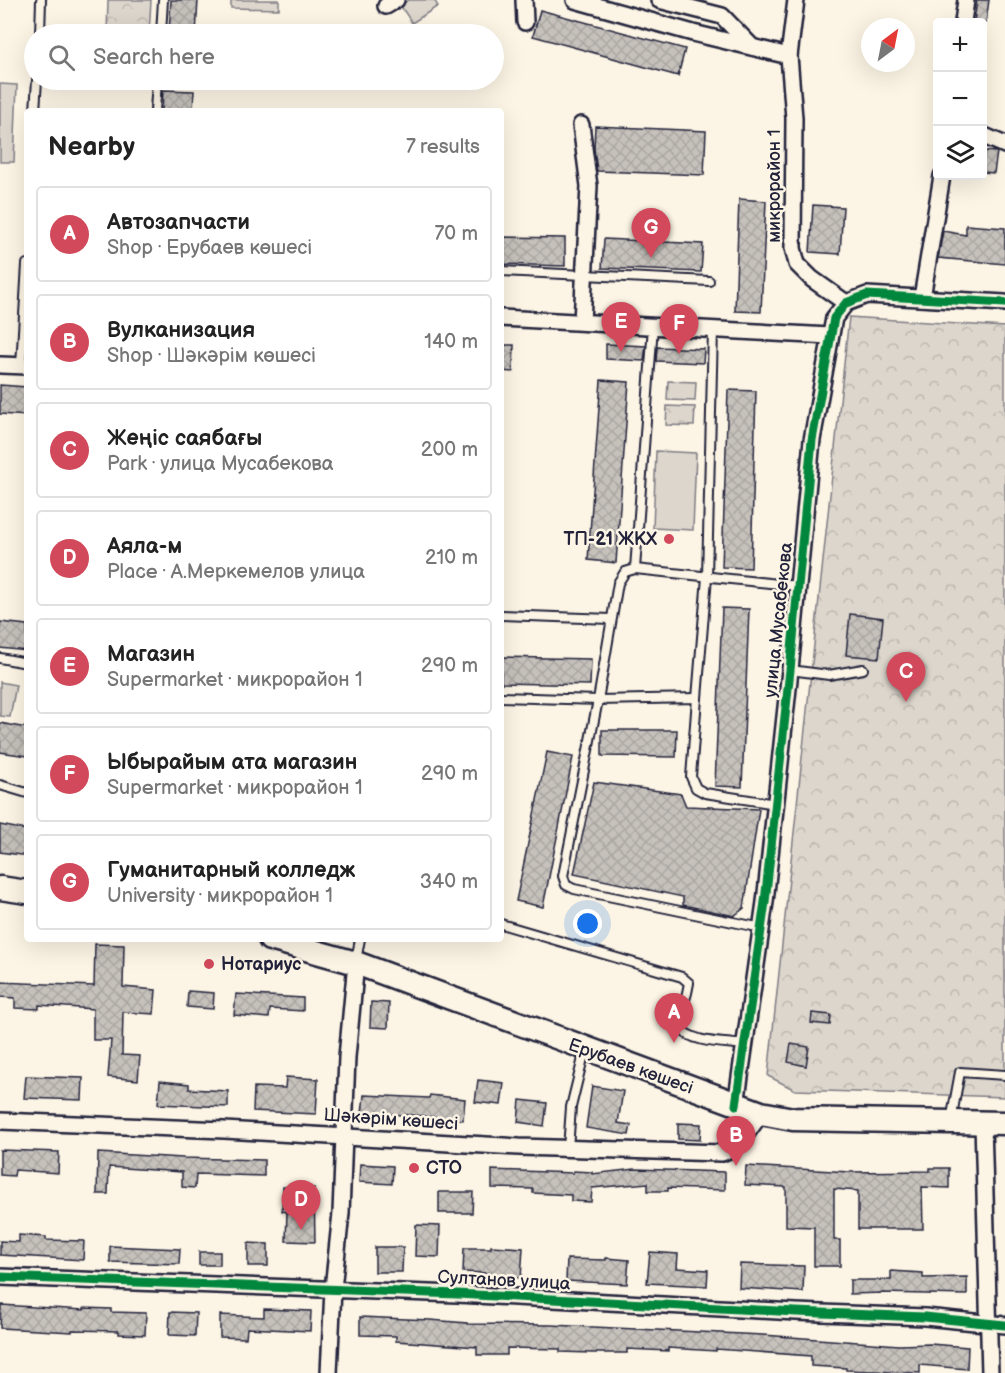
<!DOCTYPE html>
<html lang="en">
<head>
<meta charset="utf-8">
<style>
	body { margin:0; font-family:"Balsamiq Sans",sans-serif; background:#f6f6f6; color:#222 }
	.controls { position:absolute; right:18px; top:18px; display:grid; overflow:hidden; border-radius:6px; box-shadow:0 6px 24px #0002 }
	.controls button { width:54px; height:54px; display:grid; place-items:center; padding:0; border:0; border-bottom:2px solid #e0e0e0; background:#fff; color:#222; font:30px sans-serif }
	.compass { position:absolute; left:861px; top:18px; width:54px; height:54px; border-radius:50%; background:#fff; box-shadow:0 6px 24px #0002; rotate:32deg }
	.you { position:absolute; left:588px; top:924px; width:21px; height:21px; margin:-15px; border:4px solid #fff; border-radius:50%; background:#1a73e8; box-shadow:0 0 0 9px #1a73e833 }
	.badge { display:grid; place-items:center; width:39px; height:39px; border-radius:50%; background:#d1495b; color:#fff; font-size:20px; font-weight:700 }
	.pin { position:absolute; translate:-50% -50px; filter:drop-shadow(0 2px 3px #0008) }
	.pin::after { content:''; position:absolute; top:32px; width:21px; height:18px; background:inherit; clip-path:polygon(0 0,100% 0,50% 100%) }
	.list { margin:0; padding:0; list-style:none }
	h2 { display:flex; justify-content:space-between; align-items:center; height:78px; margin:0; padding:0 24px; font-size:26px }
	h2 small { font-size:20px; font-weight:400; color:#767676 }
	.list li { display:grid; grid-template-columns:39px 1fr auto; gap:18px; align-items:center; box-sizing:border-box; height:96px; margin:0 12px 12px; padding:0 12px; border:2px solid #e0e0e0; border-radius:6px }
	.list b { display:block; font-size:22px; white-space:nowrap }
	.list p { margin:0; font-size:20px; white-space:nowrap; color:#767676 }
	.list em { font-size:20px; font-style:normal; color:#767676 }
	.icon { flex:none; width:33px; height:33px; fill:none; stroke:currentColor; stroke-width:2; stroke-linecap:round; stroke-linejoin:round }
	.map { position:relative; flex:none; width:1005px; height:1373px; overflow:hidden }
	.search { position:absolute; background:#fff; box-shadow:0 6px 24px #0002; left:24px; top:24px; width:480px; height:66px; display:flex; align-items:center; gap:15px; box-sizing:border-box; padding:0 21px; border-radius:33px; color:#767676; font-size:22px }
	.panel { position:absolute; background:#fff; box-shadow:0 6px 24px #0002; left:24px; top:108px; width:480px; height:834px; border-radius:6px }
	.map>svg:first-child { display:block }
</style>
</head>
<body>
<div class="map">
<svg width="1005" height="1373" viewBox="0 0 1005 1373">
	<defs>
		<pattern id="park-crowns" width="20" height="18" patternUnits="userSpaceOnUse" patternTransform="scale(1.5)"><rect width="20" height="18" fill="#dcd6cc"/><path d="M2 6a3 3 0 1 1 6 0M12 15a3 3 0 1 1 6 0" fill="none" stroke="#bcb7b0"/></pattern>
		<pattern id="building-cross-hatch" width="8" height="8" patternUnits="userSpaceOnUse" patternTransform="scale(1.5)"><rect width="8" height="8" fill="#c6c1bb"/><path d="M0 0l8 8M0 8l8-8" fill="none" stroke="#aaa6a2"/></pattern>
	</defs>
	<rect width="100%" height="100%" fill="#fcf5e5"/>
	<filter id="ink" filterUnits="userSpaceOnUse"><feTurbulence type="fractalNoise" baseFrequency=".0167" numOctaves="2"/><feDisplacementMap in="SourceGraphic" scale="12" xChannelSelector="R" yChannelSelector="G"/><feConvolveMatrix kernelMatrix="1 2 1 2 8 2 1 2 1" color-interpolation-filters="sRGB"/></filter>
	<g filter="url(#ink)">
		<g fill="url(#park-crowns)" stroke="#7f7c84" stroke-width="1.5">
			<polygon points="108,0 151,0 149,34 107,34"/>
			<polygon points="849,317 1005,327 1005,1097 795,1090 768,1076"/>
			<polygon points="667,406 695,407 694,426 666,425"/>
		</g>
		<g fill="#dcd6cc" stroke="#7f7c84" stroke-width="1.5">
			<polygon points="231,0 279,0 279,9 231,8"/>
			<polygon points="408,0 434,0 438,6 412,23 400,5"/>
			<polygon points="0,84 17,85 14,162 0,162"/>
			<polygon points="668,381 696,382 695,401 667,400"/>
			<polygon points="656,451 696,453 693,530 653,528"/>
			<polygon points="0,682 16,685 10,717 0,716"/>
		</g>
		<g fill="url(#building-cross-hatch)" stroke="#22223b" stroke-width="1.5">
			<polygon points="171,0 198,0 196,34 169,34"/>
			<polygon points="977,0 989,0 986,22 974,22"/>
			<polygon points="540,10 685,49 678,76 533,36"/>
			<polygon points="163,90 194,91 193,111 162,111"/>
			<polygon points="595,126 706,131 704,175 597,171 594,149"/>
			<polygon points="982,151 997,152 994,173 982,172"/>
			<polygon points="739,199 766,201 761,312 735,311"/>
			<polygon points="813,205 843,207 840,254 810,252"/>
			<polygon points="966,225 1005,228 1005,264 938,258 943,231 966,235"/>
			<polygon points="501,237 565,238 565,266 501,264"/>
			<polygon points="604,239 703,244 701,272 602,268"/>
			<polygon points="606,344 646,346 644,361 606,359"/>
			<polygon points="501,345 514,345 513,372 501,371"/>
			<polygon points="657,347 704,349 703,363 656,361"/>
			<polygon points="601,380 629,382 616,563 588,560"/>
			<polygon points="0,385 27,387 27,416 0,414"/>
			<polygon points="728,390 756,391 751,568 722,567"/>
			<polygon points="722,608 749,609 742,787 715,786"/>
			<polygon points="850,614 883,618 879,658 846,655"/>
			<polygon points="0,622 27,625 27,651 0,648"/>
			<polygon points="501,657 591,659 590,685 501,683"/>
			<polygon points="0,723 27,728 27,756 0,752"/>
			<polygon points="602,730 677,730 676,757 602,756"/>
			<polygon points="547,752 573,757 543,907 516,901"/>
			<polygon points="594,782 681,794 686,806 759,809 744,908 734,916 721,913 683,905 683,897 574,874"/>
			<polygon points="0,825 27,830 27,856 0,852"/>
			<polygon points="95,944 124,945 123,987 156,990 154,1014 123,1012 122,1055 140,1056 138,1080 108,1077 111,1040 93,1040 93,1009 39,1005 39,1009 15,1008 15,998 0,997 0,982 94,986"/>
			<polygon points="188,991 214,993 213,1009 187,1007"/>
			<polygon points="236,994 303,998 303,1011 270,1009 269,1018 234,1015"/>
			<polygon points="371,1002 389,1003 388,1028 370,1027"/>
			<polygon points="812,1013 831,1015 830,1025 811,1023"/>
			<polygon points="791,1044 809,1047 806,1066 788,1062"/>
			<polygon points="26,1076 83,1078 82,1100 24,1098"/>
			<polygon points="286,1077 318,1079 316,1114 253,1111 254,1087 285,1088"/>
			<polygon points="478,1080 504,1083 501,1105 475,1102"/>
			<polygon points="160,1081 189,1084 189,1089 228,1091 228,1107 158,1104"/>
			<polygon points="592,1086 623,1091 618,1123 631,1125 629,1135 586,1128"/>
			<polygon points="364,1095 429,1098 430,1095 465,1099 463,1120 412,1115 362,1114"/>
			<polygon points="520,1100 547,1103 544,1126 518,1122"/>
			<polygon points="678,1123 701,1124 700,1140 678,1139"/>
			<polygon points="0,1150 59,1152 58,1173 15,1170 14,1176 0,1175"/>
			<polygon points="98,1153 183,1158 264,1160 264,1176 196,1174 195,1188 182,1187 182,1172 109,1167 108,1194 97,1194"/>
			<polygon points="360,1164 393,1166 392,1184 359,1182"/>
			<polygon points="746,1166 850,1172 930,1171 930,1168 949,1168 949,1188 922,1187 923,1229 858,1229 858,1191 834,1189 834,1240 840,1240 840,1266 814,1266 814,1227 786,1226 786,1187 745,1185"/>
			<polygon points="635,1169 725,1172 725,1190 668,1188 668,1191 648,1191 648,1183 592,1188 591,1202 571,1201 571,1195 533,1193 533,1189 492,1188 492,1170 573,1173 573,1171 592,1172 592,1174"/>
			<polygon points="283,1187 314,1188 315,1242 286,1241 287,1212 282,1211"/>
			<polygon points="439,1192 473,1192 472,1213 439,1213"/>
			<polygon points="416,1225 440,1226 439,1257 415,1256"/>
			<polygon points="19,1235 46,1237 46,1240 84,1241 83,1260 0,1255 0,1241 19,1242"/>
			<polygon points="248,1243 268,1244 268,1266 248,1266"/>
			<polygon points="110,1246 180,1249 179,1264 110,1262"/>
			<polygon points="491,1246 523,1248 521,1278 489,1276 489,1273 463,1272 464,1248 491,1248"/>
			<polygon points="375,1247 403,1247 402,1272 375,1272"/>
			<rect x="199" y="1252" width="21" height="13"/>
			<polygon points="650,1252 678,1254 677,1268 708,1270 707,1286 647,1283"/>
			<polygon points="606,1258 629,1260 627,1284 566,1281 567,1259 606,1260"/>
			<polygon points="740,1264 804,1266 803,1292 739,1288"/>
			<polygon points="891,1271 923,1273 923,1278 967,1277 967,1295 883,1293 850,1294 850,1280 891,1280"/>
			<polygon points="1,1305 84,1310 84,1308 111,1309 111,1312 146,1313 145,1335 119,1334 119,1331 72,1330 72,1332 0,1328"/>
			<polygon points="264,1309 311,1311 310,1331 247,1328 246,1338 220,1337 220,1315 264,1317"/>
			<polygon points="170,1312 196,1313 195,1336 169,1335"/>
			<polygon points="360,1317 430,1320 467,1323 467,1324 551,1325 763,1335 899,1345 930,1344 968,1347 967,1369 920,1365 920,1373 846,1370 846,1368 811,1366 811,1356 716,1349 716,1351 668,1348 668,1351 627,1349 627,1353 592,1353 560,1352 560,1349 507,1348 507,1355 477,1355 477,1347 396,1341 396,1336 360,1335"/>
		</g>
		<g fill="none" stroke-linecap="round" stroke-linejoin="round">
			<g stroke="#22223b" stroke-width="12">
				<g id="lane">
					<polyline points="40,34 41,0"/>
					<polyline points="161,34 163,0"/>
					<polyline points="35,111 37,80"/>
					<polyline points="155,111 157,80"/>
					<polyline points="501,271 709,281"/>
					<polyline points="21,366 27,264"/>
					<polyline points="635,569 653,326"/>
					<polyline points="501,615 611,619"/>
					<polyline points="0,658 27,663"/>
					<polyline points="790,670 829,675 863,669"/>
					<polyline points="501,697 598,700 697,698 691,777 696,788 705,793 776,804"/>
					<polyline points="697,698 707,577 713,329"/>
					<polyline points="0,785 27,793"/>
					<path d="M501 924 682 977 689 983 687 993 677 1026C693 1044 723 1042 746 1045"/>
					<polyline points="762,928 574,889 566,885 563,876 598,700 618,583 625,572 635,569 798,586"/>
					<polyline points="356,961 360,939"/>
					<polyline points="951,1121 960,1072 1005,1075"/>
					<polyline points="568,1149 571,1107 585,1050"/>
				</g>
			</g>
			<g stroke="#22223b" stroke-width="20">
				<g id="street">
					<polyline points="524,0 525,22"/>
					<polyline points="575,0 693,33 789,56"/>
					<polyline points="659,0 722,16 752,47"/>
					<polyline points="796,0 789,56 794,118 793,248 797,264 812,279 846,303"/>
					<polyline points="386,6 396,0"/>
					<polyline points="963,22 966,0"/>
					<polyline points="581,125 589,186 582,322"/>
					<polyline points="982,135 1005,145"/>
					<polyline points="922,298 942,176"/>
					<polyline points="501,318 830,336"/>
					<polyline points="0,365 27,366"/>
					<polyline points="736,1105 765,902 790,670 812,440 834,318 846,303 867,295 1005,303"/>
					<path d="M0 1121 224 1130 519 1147 722 1153C740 1147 750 1128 761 1113"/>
					<polyline points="983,1123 990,1373"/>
					<polyline points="0,1277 457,1294 796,1312 925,1317 1005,1325"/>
					<polyline points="329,1373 333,1289 341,1213 347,1057 356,963"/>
				</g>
			</g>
			<g stroke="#22223b" stroke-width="27">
				<g id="secondary">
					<polyline points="0,888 27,892"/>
					<polyline points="270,939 356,963 761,1113 793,1119 1005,1123"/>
				</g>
			</g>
			<use href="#lane" stroke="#fcf5e5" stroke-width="8"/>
			<use href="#street" stroke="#fcf5e5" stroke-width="15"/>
			<use href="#secondary" stroke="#fcf5e5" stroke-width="22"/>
			<g stroke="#fcf5e5" stroke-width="13">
				<g id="cycleway">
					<polyline points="736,1105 765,902 790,670 812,440 834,318 846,303 867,295 1005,303"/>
					<polyline points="0,1277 457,1294 796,1312 925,1317 1005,1325"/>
				</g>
			</g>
			<use href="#cycleway" stroke="#00873e" stroke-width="9"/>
		</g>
	</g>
	<g fill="#d1495b" stroke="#fcf5e5" stroke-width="2">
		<circle cx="669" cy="539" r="6"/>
		<circle cx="209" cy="964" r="6"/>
		<circle cx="414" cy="1168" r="6"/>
	</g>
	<g text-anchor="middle" stroke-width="5" stroke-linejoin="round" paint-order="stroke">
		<g font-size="18" fill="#22223b" stroke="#fcf5e5">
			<text transform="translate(774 186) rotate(-90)" y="6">микрорайон 1</text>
			<text transform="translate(778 620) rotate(-84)" y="6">улица Мусабекова</text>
			<text transform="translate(631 1066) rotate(20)" y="6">Ерубаев көшесі</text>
			<text transform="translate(391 1119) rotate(4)" y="6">Шәкәрім көшесі</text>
			<text transform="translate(504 1280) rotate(3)" y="6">Султанов улица</text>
		</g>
		<g font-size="18" font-weight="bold" fill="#22223b" stroke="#fcf5e5" text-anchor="start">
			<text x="657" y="545" text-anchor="end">ТП-21 ЖКХ</text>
			<text x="221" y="970">Нотариус</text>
			<text x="426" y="1174">СТО</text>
		</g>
	</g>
</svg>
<div class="controls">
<button>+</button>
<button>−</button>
<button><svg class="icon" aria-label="layers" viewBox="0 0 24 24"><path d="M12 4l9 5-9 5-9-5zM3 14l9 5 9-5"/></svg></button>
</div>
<svg class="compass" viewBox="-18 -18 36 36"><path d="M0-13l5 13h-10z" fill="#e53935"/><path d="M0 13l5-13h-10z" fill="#767676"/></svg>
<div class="you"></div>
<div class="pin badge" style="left:674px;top:1043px">A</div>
<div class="pin badge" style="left:736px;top:1166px">B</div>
<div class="pin badge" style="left:906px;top:702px">C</div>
<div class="pin badge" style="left:301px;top:1230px">D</div>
<div class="pin badge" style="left:621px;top:352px">E</div>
<div class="pin badge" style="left:679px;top:354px">F</div>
<div class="pin badge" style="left:651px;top:258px">G</div>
<div class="search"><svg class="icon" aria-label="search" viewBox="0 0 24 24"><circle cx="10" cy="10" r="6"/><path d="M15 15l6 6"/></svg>Search here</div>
<section class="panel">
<h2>Nearby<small>7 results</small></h2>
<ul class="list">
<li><span class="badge">A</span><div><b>Автозапчасти</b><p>Shop · Ерубаев көшесі</p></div><em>70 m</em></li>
<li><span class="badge">B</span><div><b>Вулканизация</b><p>Shop · Шәкәрім көшесі</p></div><em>140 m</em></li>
<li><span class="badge">C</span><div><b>Жеңіс саябағы</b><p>Park · улица Мусабекова</p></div><em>200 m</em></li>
<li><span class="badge">D</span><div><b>Аяла-м</b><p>Place · А.Меркемелов улица</p></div><em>210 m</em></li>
<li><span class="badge">E</span><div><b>Магазин</b><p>Supermarket · микрорайон 1</p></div><em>290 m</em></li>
<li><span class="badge">F</span><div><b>Ыбырайым ата магазин</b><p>Supermarket · микрорайон 1</p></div><em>290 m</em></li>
<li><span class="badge">G</span><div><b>Гуманитарный колледж</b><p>University · микрорайон 1</p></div><em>340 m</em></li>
</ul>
</section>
</div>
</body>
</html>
